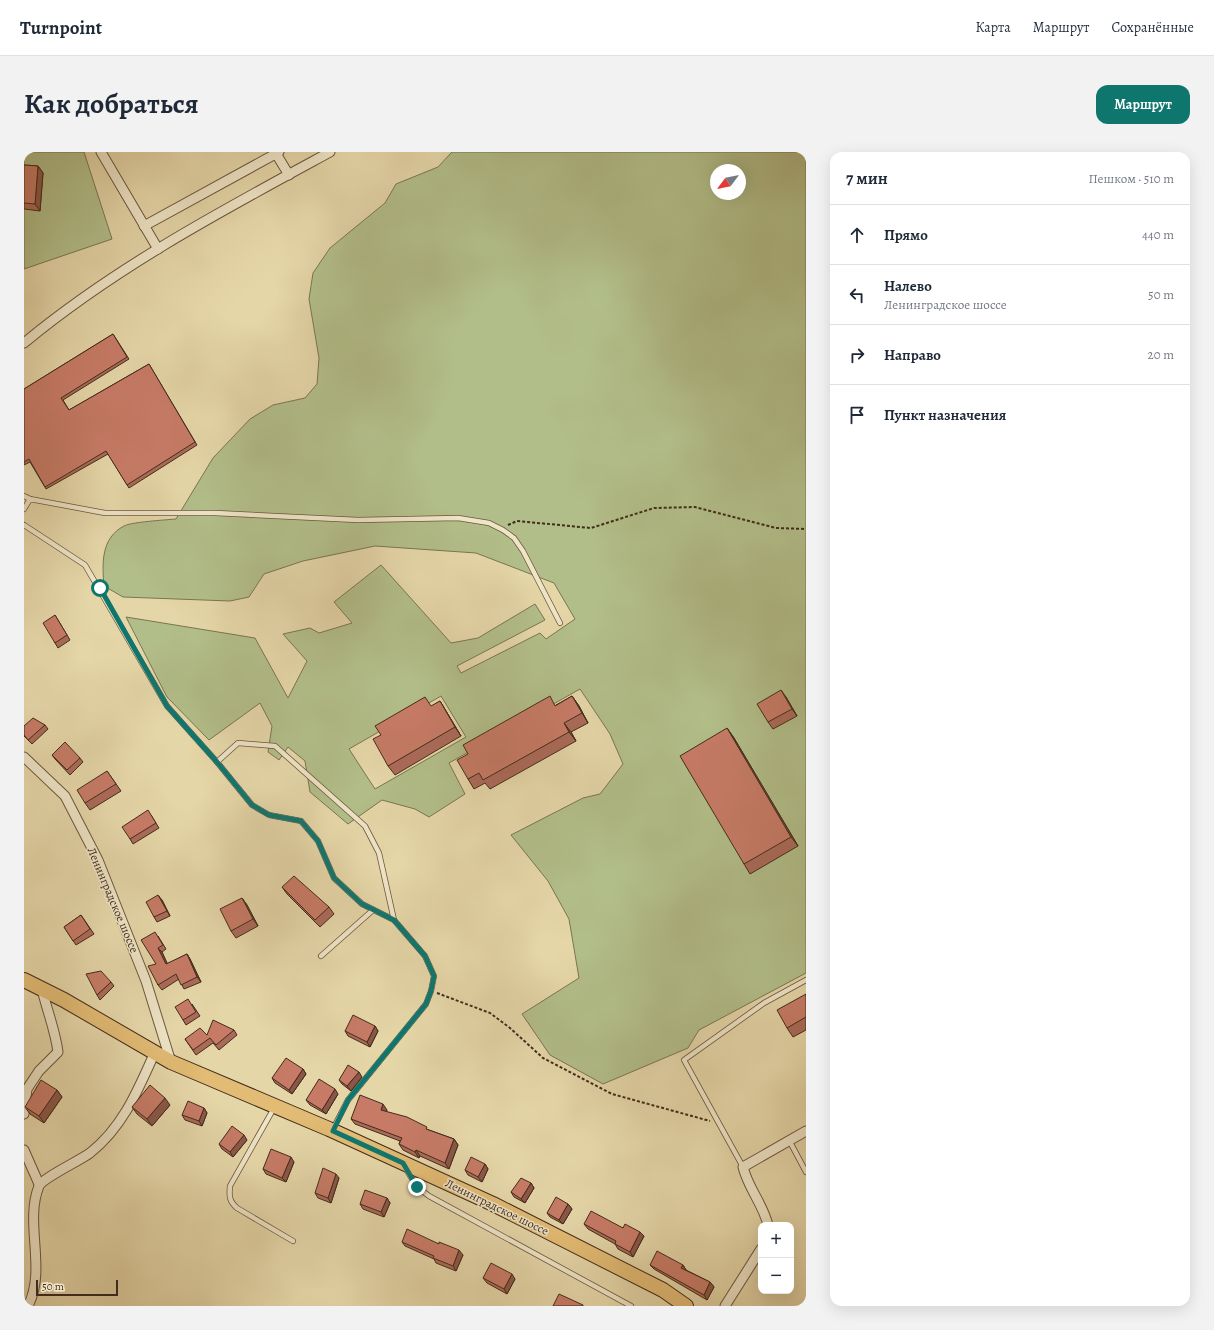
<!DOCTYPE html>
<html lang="ru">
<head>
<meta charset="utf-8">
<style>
	body { margin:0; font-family:Alegreya,serif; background:#f2f2f3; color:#1f2937 }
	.controls { position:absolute; right:12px; bottom:12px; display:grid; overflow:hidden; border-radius:8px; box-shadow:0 4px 16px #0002 }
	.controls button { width:36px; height:36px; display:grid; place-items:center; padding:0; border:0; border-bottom:1px solid #e0e1e3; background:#fff; color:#1f2937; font:20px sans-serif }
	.compass { position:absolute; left:686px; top:12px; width:36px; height:36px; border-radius:50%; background:#fff; box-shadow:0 4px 16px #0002; rotate:238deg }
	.scale { position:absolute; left:12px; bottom:10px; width:82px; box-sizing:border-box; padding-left:4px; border:2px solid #422c1b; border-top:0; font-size:11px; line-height:14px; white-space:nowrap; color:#422c1b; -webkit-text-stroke:3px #eee4c6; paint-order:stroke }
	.stop { position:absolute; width:12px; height:12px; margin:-9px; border:3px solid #0f766e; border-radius:50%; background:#fff }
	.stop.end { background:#0f766e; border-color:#fff; box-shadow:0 1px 4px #0008 }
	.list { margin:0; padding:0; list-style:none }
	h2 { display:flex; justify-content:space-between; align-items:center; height:52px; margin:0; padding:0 16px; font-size:17px }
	h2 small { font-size:13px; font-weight:400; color:#747a83 }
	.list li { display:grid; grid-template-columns:26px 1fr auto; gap:12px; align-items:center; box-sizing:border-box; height:60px; padding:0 16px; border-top:1px solid #e0e1e3 }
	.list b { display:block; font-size:15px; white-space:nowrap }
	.list p { margin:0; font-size:13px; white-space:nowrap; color:#747a83 }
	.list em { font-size:13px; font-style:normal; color:#747a83 }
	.icon { flex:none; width:22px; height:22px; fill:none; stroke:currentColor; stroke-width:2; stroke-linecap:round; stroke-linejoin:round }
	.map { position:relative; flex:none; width:782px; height:1154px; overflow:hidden; border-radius:12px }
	header { display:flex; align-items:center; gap:24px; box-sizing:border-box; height:56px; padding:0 20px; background:#fff; border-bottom:1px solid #e0e1e3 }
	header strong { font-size:19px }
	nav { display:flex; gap:22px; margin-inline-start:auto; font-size:14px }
	.intro { display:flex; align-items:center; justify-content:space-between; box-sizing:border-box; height:96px; padding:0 24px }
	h1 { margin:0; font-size:28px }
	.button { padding:10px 18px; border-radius:12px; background:#0f766e; color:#fff; font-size:14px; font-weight:700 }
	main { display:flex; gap:24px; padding:0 24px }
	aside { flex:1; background:#fff; border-radius:12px; box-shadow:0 4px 16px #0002 }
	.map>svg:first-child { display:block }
</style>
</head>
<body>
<header>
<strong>Turnpoint</strong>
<nav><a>Карта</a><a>Маршрут</a><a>Сохранённые</a></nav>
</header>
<div class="intro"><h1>Как добраться</h1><a class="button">Маршрут</a></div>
<main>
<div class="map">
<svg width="782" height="1154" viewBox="0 0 782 1154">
	<rect width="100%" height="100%" fill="#e5d6a8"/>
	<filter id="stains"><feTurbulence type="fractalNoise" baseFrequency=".005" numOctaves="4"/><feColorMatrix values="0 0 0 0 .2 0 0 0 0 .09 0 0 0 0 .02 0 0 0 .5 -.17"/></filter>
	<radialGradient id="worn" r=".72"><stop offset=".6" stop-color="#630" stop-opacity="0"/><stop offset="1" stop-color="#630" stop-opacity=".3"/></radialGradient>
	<g fill="#b2be89" stroke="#7a7552" fill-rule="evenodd">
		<polygon points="0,0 60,0 88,87 0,117"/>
		<path d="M428 0H782V821L675 878 664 896 579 932 526 903 498 862 555 826 545 767 524 729 487 683 559 646 576 642 599 612 586 582 556 537 425 611 441 642 405 665 391 657 358 648 324 672 286 640 281 609 264 595 255 608 244 600 248 574 236 551 185 588 143 545 102 465 231 486 264 546 283 509 259 482 286 476 295 481 328 471 310 450 357 413 427 491 454 486 511 452 521 468 433 514 437 521 516 481 522 487 551 467 530 431 452 401 351 394 279 409 240 422 225 445 206 449 99 445 80 434C78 411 77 386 100 374 107 370 141 368 152 367L189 306 226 267 249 253 281 246 293 232 295 206 285 147 289 121 306 96 361 51 372 32 414 15ZM692 18H716V42H692ZM417 544 442 585 351 637 325 597Z"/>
	</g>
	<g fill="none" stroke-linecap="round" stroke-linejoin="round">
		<g stroke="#6b563e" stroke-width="6">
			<g id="service">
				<polyline points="0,344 6,347"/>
				<polyline points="0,357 6,347 81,361 191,361 334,368 434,366 465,371 479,378 490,386 499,399 536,471"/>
				<polyline points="0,373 61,413 143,554 193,610 214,591 251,594 341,674 355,701 370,768 401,804 410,824 407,839 402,852 324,948 309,977"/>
				<polyline points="193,610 228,653 245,663 277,669 294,689 310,726 338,752 370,768"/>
				<polyline points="297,804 349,758"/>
				<path d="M250 956 206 1034C205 1044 205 1049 213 1056L269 1089"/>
				<polyline points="765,988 782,1020"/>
				<polyline points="719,1015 660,908 740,851 782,828"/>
				<polyline points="382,1017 393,1035 405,1044 607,1154"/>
			</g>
		</g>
		<g stroke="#6b563e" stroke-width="11">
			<g id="minor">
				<polyline points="77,0 134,97"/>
				<polyline points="251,0 265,23"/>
				<polyline points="120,74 255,0"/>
				<path d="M0 191C93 114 201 57 306 0"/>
				<polyline points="0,605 41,644 74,708 122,829 147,910"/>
				<path d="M0 962 3 937 15 919 34 900C31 877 23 859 18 837"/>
				<polyline points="0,998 15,1032"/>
				<path d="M744 1073C739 1052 724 1036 719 1015L782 979"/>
				<path d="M4 1154C23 1117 0 1071 15 1034 19 1026 55 1009 66 1001 99 975 114 938 131 900"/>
				<polyline points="701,1154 737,1097"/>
			</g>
		</g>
		<g stroke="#422c1b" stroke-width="16">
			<polyline id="primary" points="0,828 40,848 147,910 305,977 469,1052 639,1138 662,1154"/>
		</g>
		<g stroke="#422c1b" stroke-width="2" stroke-dasharray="3 2" stroke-linecap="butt">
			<polyline points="484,373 493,369 567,376 630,356 671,355 752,376 782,377"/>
			<polyline points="413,841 466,861 486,876 519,906 588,942 686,969"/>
		</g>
		<use href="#service" stroke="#eee4c6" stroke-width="4.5"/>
		<use href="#minor" stroke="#eee4c6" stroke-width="9"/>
		<use href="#primary" stroke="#e2bb74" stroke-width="14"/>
	</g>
	<g fill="#ab6a59" stroke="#422c1b">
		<polygon points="0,13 14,14 19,21 16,59 0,57"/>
		<polygon points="89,182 105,207 39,248 45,258 125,212 173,293 105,336 84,302 22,337 6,310 0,313 0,237"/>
		<polygon points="31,463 46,488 34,496 31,491"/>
		<polygon points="548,544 555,554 564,571 547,580 552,589 466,637 461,631 450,637 444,627 532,553"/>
		<polygon points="762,545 773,564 749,577 744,570"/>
		<polygon points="416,549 437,584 371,623 364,614 408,554"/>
		<polygon points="21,573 24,577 8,592 0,584 0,574"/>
		<polygon points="703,576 710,586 774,694 726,722 720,712"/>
		<polygon points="28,603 56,606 59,610 46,623 31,607"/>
		<polygon points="83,619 97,639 66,658 61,651"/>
		<polygon points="127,663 135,676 109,692 106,687"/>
		<polygon points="258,735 305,755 310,762 296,775 263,742"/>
		<polygon points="218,746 223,753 234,774 212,786 207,779"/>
		<polygon points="138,748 146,764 133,770 130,765"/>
		<polygon points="57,763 70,782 52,793 40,775"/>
		<polygon points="134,784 142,797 138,800 143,812 163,802 166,807 177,830 160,837 155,827 138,838 134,833 132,812"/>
		<polygon points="87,830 90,834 76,848 73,843"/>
		<polygon points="782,842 782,878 769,885 763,876"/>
		<polygon points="168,852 176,864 162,873 159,868"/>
		<polygon points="351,874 354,879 346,895 324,884 321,879"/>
		<polygon points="210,878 213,883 195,898 189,891 172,903 161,887"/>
		<polygon points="279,917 282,922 268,942 251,931 248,926"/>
		<polygon points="338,925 327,939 318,932 315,928"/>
		<polygon points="33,938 38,945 20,971 6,962 1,955"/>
		<polygon points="314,942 302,962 286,953 282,948"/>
		<polygon points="146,953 128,974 113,962 108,955"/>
		<polygon points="180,956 183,961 178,974 161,968 158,963"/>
		<polygon points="363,958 362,960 405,978 430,987 434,993 425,1017 396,1004 395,1006 379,998 375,992 376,989 331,972 327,967"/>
		<polygon points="223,988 209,1005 198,997 195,992"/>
		<polygon points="270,1010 262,1030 242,1022 239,1017"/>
		<polygon points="461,1012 464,1017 458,1030 444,1023 441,1018"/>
		<polygon points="315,1026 307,1051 294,1046 291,1041"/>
		<polygon points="507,1031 510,1036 501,1051 490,1045 487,1040"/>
		<polygon points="363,1046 366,1051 360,1065 339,1057 336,1052"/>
		<polygon points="544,1052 548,1057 539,1072 526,1065 523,1061"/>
		<polygon points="560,1072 599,1076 620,1084 609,1105 594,1097 591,1092 564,1077"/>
		<polygon points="378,1090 415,1092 439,1103 432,1119 412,1111 410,1107 381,1094"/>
		<polygon points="626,1113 659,1113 662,1118 686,1130 690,1135 683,1148 630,1117"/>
		<polygon points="459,1126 491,1127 483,1142 463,1131"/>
	</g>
	<g fill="#8b5648" stroke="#422c1b">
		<polygon points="14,14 19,21 16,59 11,52"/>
		<polygon points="757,538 762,545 773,564 768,557"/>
		<polygon points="548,544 555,554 564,571 558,561"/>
		<polygon points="416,549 437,584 431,575"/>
		<polygon points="540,571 547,580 552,589 545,580"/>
		<polygon points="703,576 710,586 774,694 767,685"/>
		<polygon points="134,743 138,748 146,764 143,759"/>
		<polygon points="218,746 223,753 234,774 229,767"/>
		<polygon points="134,796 138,800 146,817 142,812"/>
		<polygon points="163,802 166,807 177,830 173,825"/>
		<polygon points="351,874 354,879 346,895 343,890"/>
		<polygon points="279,917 282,922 268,942 265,938"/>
		<polygon points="335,920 338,925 327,939 323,934"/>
		<polygon points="311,937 314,942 302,962 298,958"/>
		<polygon points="33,938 38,945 20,971 15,964"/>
		<polygon points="141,946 146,953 128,974 123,967"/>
		<polygon points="359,952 363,958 361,964 357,958"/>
		<polygon points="180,956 183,961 178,974 175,969"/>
		<polygon points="220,983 223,988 209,1005 206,1000"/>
		<polygon points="430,987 434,993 425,1017 421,1011"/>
		<polygon points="392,998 396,1004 395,1006 391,1000"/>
		<polygon points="267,1005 270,1010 262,1030 258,1026"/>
		<polygon points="461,1012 464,1017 458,1030 454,1025"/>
		<polygon points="312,1022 315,1026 307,1051 304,1046"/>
		<polygon points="507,1031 510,1036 501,1051 497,1047"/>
		<polygon points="363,1046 366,1051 360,1065 357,1060"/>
		<polygon points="544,1052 548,1057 539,1072 535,1068"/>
		<polygon points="616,1080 620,1084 609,1105 606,1100"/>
		<polygon points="435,1098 439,1103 432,1119 429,1114"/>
		<polygon points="659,1113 662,1118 660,1121 657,1116"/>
		<polygon points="488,1122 491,1127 483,1142 480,1137"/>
		<polygon points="686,1130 690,1135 683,1148 680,1143"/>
	</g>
	<g fill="#c77b67" stroke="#422c1b">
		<polygon points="0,13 14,14 11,52 0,51"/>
		<polygon points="89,182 103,205 37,246 45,258 125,212 171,290 103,333 82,299 21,335 5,307 0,310 0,237"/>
		<polygon points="31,463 43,483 31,491 19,471"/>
		<polygon points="757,538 768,557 744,570 733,552"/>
		<polygon points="526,544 531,554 548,544 558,561 540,571 545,580 459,628 455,621 444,627 433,608 444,602 439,593"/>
		<polygon points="401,545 407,554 416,549 431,575 364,614 349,587 357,583 351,574"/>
		<polygon points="9,566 21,573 4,588 0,583 0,574"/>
		<polygon points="703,576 767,685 720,712 656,604"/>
		<polygon points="41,590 56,606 43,618 28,603"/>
		<polygon points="83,619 92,632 61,651 53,638"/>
		<polygon points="124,658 132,671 106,687 98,675"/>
		<polygon points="270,724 305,755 291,768 258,735"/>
		<polygon points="134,743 143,759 130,765 122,750"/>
		<polygon points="218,746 229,767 207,779 196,757"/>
		<polygon points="57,763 66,777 49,789 40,775"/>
		<polygon points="131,780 139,793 134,796 142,812 163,802 173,825 157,833 152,822 134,833 124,814 132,812 117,788"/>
		<polygon points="77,819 87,830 73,843 62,822"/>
		<polygon points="782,842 782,865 763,876 753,858"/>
		<polygon points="164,847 172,860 159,868 151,855"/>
		<polygon points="329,863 351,874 343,890 321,879"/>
		<polygon points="189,868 210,878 192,893 186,886 169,898 161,887 176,876 183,883"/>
		<polygon points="262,906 279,917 265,938 248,926"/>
		<polygon points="324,913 335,920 323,934 315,928"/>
		<polygon points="295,927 311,937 298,958 282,948"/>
		<polygon points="17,928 33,938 15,964 1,955"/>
		<polygon points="126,933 141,946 123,967 108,955"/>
		<polygon points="336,943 359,952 357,958 383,965 403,975 402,977 430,987 421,1011 392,998 391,1000 375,992 378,986 327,967"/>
		<polygon points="164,949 180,956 175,969 158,963"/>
		<polygon points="208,974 220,983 206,1000 195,992"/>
		<polygon points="247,997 267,1005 258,1026 239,1017"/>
		<polygon points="447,1005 461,1012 454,1025 441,1018"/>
		<polygon points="299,1016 312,1022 304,1046 291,1041"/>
		<polygon points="497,1026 507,1031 497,1047 487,1040"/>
		<polygon points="341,1038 363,1046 357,1060 336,1052"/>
		<polygon points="532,1045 544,1052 535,1068 523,1061"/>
		<polygon points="567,1059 599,1076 601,1072 616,1080 606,1100 591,1092 592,1089 560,1072"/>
		<polygon points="383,1077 415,1092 415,1090 435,1098 429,1114 409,1106 410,1104 378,1090"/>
		<polygon points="633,1099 659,1113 657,1116 686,1130 680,1143 626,1113"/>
		<polygon points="467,1111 488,1122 480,1137 459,1126"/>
		<polygon points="535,1142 559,1153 559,1154 529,1154"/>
	</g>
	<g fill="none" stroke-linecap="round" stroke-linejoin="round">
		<polyline stroke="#0f766e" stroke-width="5" points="76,436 143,554 193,610 228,653 245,663 277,669 294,689 310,726 338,752 370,768 401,804 410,824 407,839 402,852 324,948 309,979 379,1011 393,1035"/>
	</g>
	<g text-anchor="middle" stroke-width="3" stroke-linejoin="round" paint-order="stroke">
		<g font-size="12" fill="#422c1b" stroke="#eee4c6">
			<text transform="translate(89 748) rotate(67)" y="4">Ленинградское шоссе</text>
			<text transform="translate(473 1055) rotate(26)" y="4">Ленинградское шоссе</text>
		</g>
	</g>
	<rect width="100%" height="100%" filter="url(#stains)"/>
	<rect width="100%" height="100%" fill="url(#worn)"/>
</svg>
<div class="controls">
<button>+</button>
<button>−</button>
</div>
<svg class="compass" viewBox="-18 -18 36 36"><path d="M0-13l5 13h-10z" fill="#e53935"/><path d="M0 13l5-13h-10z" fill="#747a83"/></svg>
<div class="scale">50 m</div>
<div class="stop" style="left:76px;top:436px"></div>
<div class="stop end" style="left:393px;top:1035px"></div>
</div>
<aside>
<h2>7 мин<small>Пешком · 510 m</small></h2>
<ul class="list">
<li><svg class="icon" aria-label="ahead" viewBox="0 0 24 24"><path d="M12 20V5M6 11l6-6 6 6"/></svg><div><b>Прямо</b></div><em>440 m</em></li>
<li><svg class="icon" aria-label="left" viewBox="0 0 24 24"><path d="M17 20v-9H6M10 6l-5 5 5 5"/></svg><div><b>Налево</b><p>Ленинградское шоссе</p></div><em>50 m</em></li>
<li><svg class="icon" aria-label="right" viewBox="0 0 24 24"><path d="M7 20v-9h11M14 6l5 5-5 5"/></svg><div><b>Направо</b></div><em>20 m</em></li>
<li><svg class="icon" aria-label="arrive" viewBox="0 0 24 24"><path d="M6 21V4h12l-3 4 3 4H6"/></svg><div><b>Пункт назначения</b></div></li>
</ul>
</aside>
</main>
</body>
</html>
